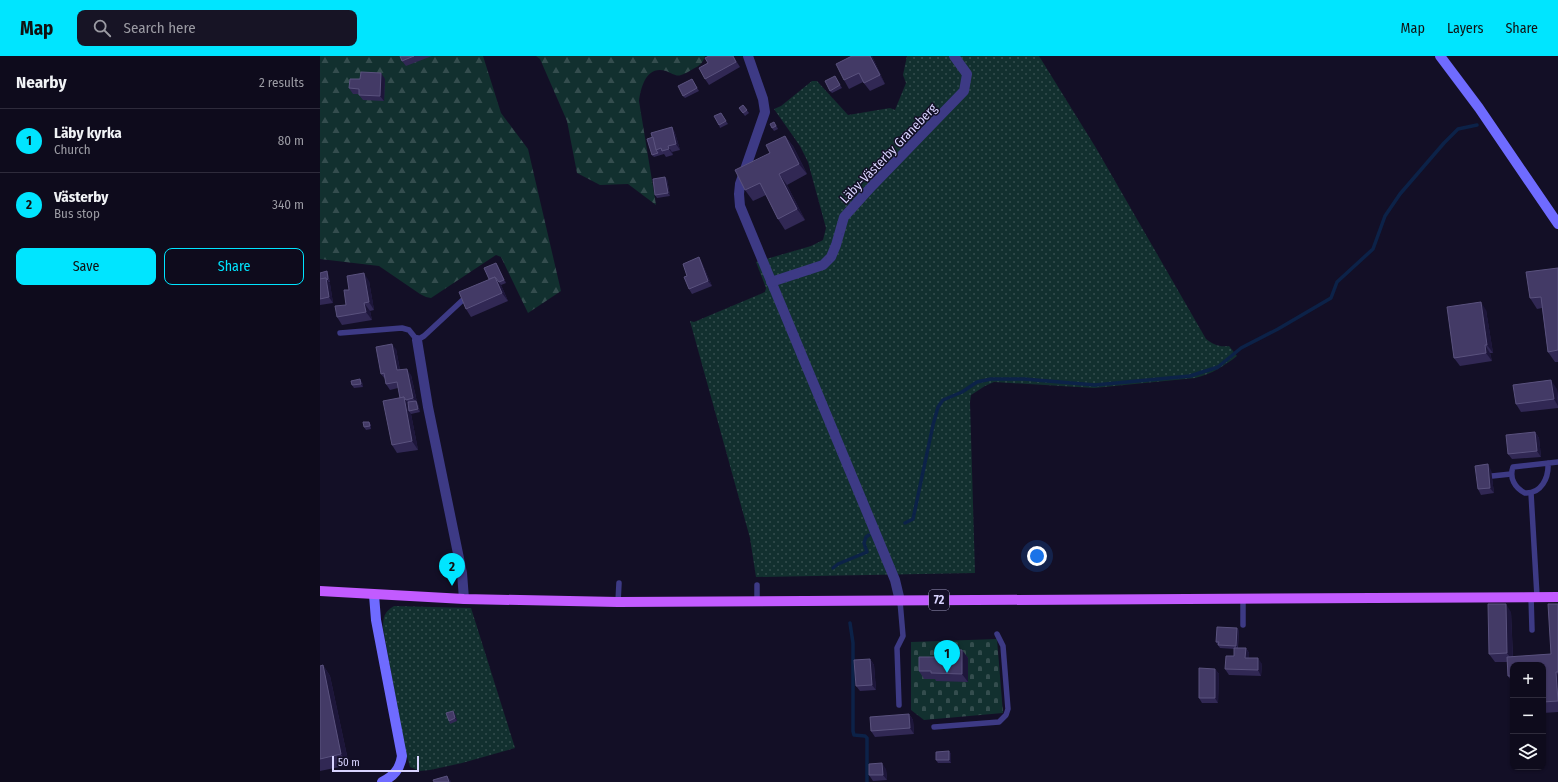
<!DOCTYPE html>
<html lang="en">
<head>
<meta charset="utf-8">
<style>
	body { margin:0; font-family:"Fira Sans Condensed",sans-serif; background:#171425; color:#f1f3f6 }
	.controls { position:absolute; right:12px; bottom:12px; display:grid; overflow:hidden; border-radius:8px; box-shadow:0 1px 3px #0004 }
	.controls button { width:36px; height:36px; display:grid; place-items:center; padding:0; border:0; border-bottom:1px solid #2e2b3b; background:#0e0b1c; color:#f1f3f6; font:20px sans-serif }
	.scale { position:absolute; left:12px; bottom:10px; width:87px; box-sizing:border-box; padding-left:4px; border:2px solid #d9d4ff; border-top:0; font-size:11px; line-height:14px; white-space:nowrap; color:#d9d4ff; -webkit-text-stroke:3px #130f26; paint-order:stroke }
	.you { position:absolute; left:717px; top:500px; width:14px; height:14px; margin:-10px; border:3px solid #fff; border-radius:50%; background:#1a73e8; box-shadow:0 0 0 6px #1a73e833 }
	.badge { display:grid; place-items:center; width:26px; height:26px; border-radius:50%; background:#00e5ff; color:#111; font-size:13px; font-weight:700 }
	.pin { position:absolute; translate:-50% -33px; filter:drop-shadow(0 1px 2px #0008) }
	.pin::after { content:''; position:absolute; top:21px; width:14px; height:12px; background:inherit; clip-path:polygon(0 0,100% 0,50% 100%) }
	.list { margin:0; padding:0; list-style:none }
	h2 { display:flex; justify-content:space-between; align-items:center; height:52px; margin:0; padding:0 16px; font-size:17px }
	h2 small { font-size:13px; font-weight:400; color:#9b9ba3 }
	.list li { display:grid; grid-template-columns:26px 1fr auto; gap:12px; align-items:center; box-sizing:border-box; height:64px; padding:0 16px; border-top:1px solid #2e2b3b }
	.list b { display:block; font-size:15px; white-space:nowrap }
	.list p { margin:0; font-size:13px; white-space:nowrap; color:#9b9ba3 }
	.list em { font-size:13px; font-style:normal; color:#9b9ba3 }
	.actions { display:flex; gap:8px; padding:12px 16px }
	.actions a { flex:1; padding:9px 0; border:1px solid #00e5ff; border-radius:8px; text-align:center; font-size:14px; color:#00e5ff }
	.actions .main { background:#00e5ff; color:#111 }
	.icon { flex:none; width:22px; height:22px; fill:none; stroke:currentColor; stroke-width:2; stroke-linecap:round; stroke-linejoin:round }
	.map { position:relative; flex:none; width:1238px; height:726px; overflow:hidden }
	header { display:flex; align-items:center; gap:24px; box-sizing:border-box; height:56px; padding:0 20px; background:#00e5ff; color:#111 }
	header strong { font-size:19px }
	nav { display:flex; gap:22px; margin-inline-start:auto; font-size:14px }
	.search { width:280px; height:36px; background:#171425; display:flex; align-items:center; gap:10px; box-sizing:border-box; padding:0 14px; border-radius:8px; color:#9b9ba3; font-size:15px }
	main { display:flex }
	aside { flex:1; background:#0e0b1c }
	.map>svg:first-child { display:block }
</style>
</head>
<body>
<header>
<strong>Map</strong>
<div class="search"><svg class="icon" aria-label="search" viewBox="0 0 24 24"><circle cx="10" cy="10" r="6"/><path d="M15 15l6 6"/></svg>Search here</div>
<nav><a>Map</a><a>Layers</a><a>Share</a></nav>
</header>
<main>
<aside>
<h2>Nearby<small>2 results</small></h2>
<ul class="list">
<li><span class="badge">1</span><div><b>Läby kyrka</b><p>Church</p></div><em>80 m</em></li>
<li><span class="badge">2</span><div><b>Västerby</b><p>Bus stop</p></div><em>340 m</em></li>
</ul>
<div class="actions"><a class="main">Save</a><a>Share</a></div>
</aside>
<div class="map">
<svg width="1238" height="726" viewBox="0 0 1238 726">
	<defs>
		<pattern id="grass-dots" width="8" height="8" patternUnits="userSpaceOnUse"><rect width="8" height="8" fill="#12302f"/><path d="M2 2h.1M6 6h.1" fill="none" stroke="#344d4e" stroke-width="1.8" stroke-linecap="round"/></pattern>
		<pattern id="forest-firs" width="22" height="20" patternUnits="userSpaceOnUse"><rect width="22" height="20" fill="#12302f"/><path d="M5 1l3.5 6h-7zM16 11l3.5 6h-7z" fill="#344d4e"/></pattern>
		<pattern id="cemetery-stones" width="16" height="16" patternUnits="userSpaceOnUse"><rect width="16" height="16" fill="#12302f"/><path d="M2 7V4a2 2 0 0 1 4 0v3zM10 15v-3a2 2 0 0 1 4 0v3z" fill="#344d4e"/></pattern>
	</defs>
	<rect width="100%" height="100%" fill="#130f26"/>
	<g fill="url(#grass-dots)">
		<path d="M587 0H719L776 92 886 283C894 289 899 291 909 290L917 300C904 310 892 318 875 322L774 332 674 326 665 330 651 339 650 346 655 517 436 521 430 482 370 265 374 266 445 236 446 232 436 206 491 190 503 184 506 172 488 106 480 90 454 53 461 50 492 25H497L528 59 570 52 575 54 586 27 583 19Z"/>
		<path d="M74 550 151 552 195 692 142 707 110 714 100 715 90 711 86 697 63 572C63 561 64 556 74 550Z"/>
	</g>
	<g fill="url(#forest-firs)">
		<polygon points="0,0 163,0 181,57 208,93 241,235 208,257 181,201 176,199 111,242 106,241 100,238 59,210 0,203"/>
		<path d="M216 0H385C383 7 379 10 373 13 369 15 365 18 361 19 356 21 352 17 346 15 327 9 321 30 319 45L336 149 308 128 280 129 257 117 247 65 220 3Z"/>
	</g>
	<polygon fill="url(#cemetery-stones)" points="677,583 683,657 604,664 591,654 591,586"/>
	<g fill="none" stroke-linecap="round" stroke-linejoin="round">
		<g stroke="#0c2248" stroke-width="3.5">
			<polyline points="585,467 593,463 613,369 618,351 623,344 642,336 657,326 671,323 704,323 775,329 870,320 898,311 921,292 958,273 1011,242 1017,226 1053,193 1065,160 1080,138 1124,87 1138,73 1157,69"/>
			<polyline points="513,512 518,508 547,496 544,487 546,481 549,479"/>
			<polyline points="530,567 533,587 533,675 534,679 545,680 547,682 547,726"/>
		</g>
		<g stroke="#3d3a85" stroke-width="5.5">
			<polyline points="20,277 82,272 89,274 97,284 104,280 147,240"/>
			<path d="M1228 407C1229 422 1221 438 1205 437 1195 432 1189 422 1193 411L1238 406"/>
			<polyline points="1172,420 1191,418"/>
			<polyline points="1211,437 1217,540"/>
			<polyline points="437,529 437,546"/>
			<polyline points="1211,540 1212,574"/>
			<polyline points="923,542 923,569"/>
			<polyline points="298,546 299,527"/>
			<polyline points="579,649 577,592 583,580 580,545"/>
			<polyline points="614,671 679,666 686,659 688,653 683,590 677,578"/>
		</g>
		<g stroke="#3d3a85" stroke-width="10">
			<polyline points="428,0 443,43 445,56 420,128 419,138 420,150 575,524 580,545"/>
			<polyline points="451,226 503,209 511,201 516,189 524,161 552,130 644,35 647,18 634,0"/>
			<polyline points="97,284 108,351 142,517 144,543"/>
		</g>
		<g stroke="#6f6bff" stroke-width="10">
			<polyline points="1120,0 1159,52 1238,168"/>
			<path d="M54 539 56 564 82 700C80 713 74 720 62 726"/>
		</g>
		<polyline stroke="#c25bff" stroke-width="10" points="0,535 144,543 298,546 1238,541"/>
	</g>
	<g fill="#312854">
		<polygon points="80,0 112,0 86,10 82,5"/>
		<polygon points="413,0 420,11 389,29 385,23 388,7"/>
		<polygon points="532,0 552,0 565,28 550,35 543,26 529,33 524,24"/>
		<polygon points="515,20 522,32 512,37 510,35"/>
		<polygon points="40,23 65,23 64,45 43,44 39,39 39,38 33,38 29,32"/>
		<polygon points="372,23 379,35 365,42 363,40"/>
		<polygon points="423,49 429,57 425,60 419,52"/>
		<polygon points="401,57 408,68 400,72 399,69"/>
		<polygon points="456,69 458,73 454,75 452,72"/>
		<polygon points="352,71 355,77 360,94 352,96 353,99 346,101 344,98 334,101 332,99 333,81"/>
		<polygon points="465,80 473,90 487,118 467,129 485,164 465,174 458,163 446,139 433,145 425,134 450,97"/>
		<polygon points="347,123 350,140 337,142 335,139"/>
		<polygon points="379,201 382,207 392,230 372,238 369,233 367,220"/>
		<polygon points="176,207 178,210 186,227 181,229 188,245 151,261 146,253 169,223"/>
		<polygon points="1238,212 1238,306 1235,306 1228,296 1222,252 1217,253 1210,242"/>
		<polygon points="0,217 8,218 10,226 9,226 10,228 13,247 0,249"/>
		<polygon points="49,225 54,254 50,255 52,264 22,269 17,261 26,249 29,234"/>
		<polygon points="1166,254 1173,297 1170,297 1172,305 1140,310 1134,302"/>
		<polygon points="76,293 80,314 91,319 97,346 98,348 100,356 91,358 98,394 77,397 72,389 80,342 78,332 70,334 66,328 65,323 61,318"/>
		<polygon points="42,326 43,331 34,332 32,329"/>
		<polygon points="1237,333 1238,341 1238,352 1201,356 1196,348"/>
		<polygon points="49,366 51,369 51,373 46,374 44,371"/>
		<polygon points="1215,376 1219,382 1221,401 1192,403 1188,398"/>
		<polygon points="1171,414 1174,437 1161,439 1158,433"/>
		<polygon points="1238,548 1238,656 1223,657 1223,609 1193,609 1193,627 1188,620 1187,606 1175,606 1169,598 1191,556 1193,601 1231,598"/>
		<polygon points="919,574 918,592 926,592 929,597 929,602 942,608 941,620 909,619 905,613 914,600 914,593 900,592 896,586"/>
		<polygon points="642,594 648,602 648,626 616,625 615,623 604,623 599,615"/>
		<polygon points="550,603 554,609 556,634 540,635 536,630"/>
		<polygon points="3,609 10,620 29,709 0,715 0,610"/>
		<polygon points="895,613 899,618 898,647 882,647 879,642"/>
		<polygon points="133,655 135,658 137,665 130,668 129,665"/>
		<polygon points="589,658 593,664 594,678 555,681 551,675"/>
		<polygon points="629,695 631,698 631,707 618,707 616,704"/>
		<polygon points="566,713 567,724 553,725 549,719"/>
	</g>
	<g fill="#1d163a">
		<polygon points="550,0 552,0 565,28 560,19"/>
		<polygon points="61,17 65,23 64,45 60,40"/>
		<polygon points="352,71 355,77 360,94 356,88"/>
		<polygon points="465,80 473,90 487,118 479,108"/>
		<polygon points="348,90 352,96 353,99 349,93"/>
		<polygon points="459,118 467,129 485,164 477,153"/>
		<polygon points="345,121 347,123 350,140 348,137"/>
		<polygon points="379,201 382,207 392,230 388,225"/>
		<polygon points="176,207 178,210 186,227 184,224"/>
		<polygon points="7,215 8,218 10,226 8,223"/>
		<polygon points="44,217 49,225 54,254 49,246"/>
		<polygon points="175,221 181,229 188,245 182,237"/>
		<polygon points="6,222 10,228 13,247 9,241"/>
		<polygon points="1161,246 1166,254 1173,297 1167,289"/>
		<polygon points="44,247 50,255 52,264 46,256"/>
		<polygon points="72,288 76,293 81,320 77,314"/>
		<polygon points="1165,289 1170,297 1172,305 1166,297"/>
		<polygon points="87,313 91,319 97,346 98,348 100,356 98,353 97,347 93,342"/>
		<polygon points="40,323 42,326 43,331 41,328"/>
		<polygon points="1231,324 1237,333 1238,350 1234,343"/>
		<polygon points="84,341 90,349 89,355 91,358 98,394 92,385"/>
		<polygon points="49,366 51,369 51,373 50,370"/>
		<polygon points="1215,376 1219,382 1221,401 1217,395"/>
		<polygon points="1168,408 1171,414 1174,437 1170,432"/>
		<polygon points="1186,548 1191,556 1193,605 1187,597"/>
		<polygon points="917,572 919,574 917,593 916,590"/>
		<polygon points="926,592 929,597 929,607 925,602"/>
		<polygon points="642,594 648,602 648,626 642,618"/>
		<polygon points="938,602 942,608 941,620 938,614"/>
		<polygon points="550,603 554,609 556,634 552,629"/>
		<polygon points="3,609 10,620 29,709 21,698"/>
		<polygon points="895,613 899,618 898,647 895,642"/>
		<polygon points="1236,616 1238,619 1238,644"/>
		<polygon points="133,655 135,658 137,665 135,662"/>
		<polygon points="589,658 593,664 594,678 590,672"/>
		<polygon points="629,695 631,698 631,707 629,704"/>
		<polygon points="562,707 566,713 567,724 563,719"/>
		<polygon points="127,720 131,725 131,726 129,726"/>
	</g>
	<g fill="#433a66" stroke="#5a527e">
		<polygon points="80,0 94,0 82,5"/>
		<polygon points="389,0 413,0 416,6 385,23 379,12 388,7 385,2"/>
		<polygon points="532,0 550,0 560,19 544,27 539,17 524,24 516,8"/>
		<polygon points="41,16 61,17 60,40 39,39 39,33 29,32 30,23 40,23"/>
		<polygon points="515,20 520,29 510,35 505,25"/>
		<polygon points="372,23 377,32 363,40 358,30"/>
		<polygon points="423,49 427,54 423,57 419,52"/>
		<polygon points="401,57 406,65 399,69 394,60"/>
		<polygon points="454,66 456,70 452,72 450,68"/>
		<polygon points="352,71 356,88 348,90 349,93 342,95 341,92 336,94 331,77"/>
		<polygon points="465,80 479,108 459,118 477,153 458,163 440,127 425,134 415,114 450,97 446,89"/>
		<polygon points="333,81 336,94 338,97 332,99 327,83"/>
		<polygon points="345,121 348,137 335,139 333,123"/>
		<polygon points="379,201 388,225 369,233 364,221 367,220 363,208"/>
		<polygon points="176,207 184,224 179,226 175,221 169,223 164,212"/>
		<polygon points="1238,212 1238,294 1228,296 1221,241 1210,242 1206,216"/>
		<polygon points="7,215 8,223 7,224 6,222 0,223 0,217"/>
		<polygon points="44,217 49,246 44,247 46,256 17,261 15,250 26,249 24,234 29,234 27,220"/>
		<polygon points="175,221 182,237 146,253 139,236"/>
		<polygon points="6,222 9,241 0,243 0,223"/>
		<polygon points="1161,246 1167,289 1165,289 1166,297 1134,302 1127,251"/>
		<polygon points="72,288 77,314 87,313 93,342 86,344 84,341 80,342 77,326 66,328 64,317 61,318 56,291"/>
		<polygon points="40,323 41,328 32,329 31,325"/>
		<polygon points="1231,324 1234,343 1196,348 1193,329"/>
		<polygon points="84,341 92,385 72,389 63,345"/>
		<polygon points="96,345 98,353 89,355 88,346"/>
		<polygon points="43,366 49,366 50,370 44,371"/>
		<polygon points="1215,376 1217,395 1188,398 1186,379"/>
		<polygon points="1168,408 1170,432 1158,433 1155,410"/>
		<polygon points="1168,548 1186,548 1187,597 1169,598"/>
		<polygon points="1228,548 1238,548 1238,616 1236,616 1238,645 1223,646 1223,609 1193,609 1193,620 1188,620 1187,601 1231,598"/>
		<polygon points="897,571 917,572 916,590 898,589 899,586 896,586"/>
		<polygon points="914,592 926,592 925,602 938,602 938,614 905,613 906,600 914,600"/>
		<polygon points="628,593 642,594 642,618 611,617 611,615 599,615 599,601 627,601"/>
		<polygon points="550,603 552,629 536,630 534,604"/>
		<polygon points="3,609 21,698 0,703 0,610"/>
		<polygon points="879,612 895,613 895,642 879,642"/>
		<polygon points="133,655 135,662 129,665 126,657"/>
		<polygon points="589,658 590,672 551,675 550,661"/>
		<polygon points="629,695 629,704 616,704 616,696"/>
		<polygon points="562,707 563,719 549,719 549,708"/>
		<polygon points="127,720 129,726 114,726 113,724"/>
	</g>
	<g text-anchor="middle" stroke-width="3" stroke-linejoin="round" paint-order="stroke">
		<rect fill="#130f26" stroke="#9e99be" stroke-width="1" x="609" y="534" width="20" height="20" rx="3"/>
		<g font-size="12" font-weight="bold" fill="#d9d4ff">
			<text x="619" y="548">72</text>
		</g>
		<g font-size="13" fill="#d9d4ff" stroke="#130f26">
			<text transform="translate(568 97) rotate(-46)" y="5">Läby-Västerby Graneberg</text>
		</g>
	</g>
</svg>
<div class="controls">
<button>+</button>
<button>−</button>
<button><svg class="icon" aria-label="layers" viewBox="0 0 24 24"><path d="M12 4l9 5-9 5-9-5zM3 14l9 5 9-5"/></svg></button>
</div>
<div class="scale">50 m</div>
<div class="you"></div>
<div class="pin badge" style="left:627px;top:617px">1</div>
<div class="pin badge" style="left:132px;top:530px">2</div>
</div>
</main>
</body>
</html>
